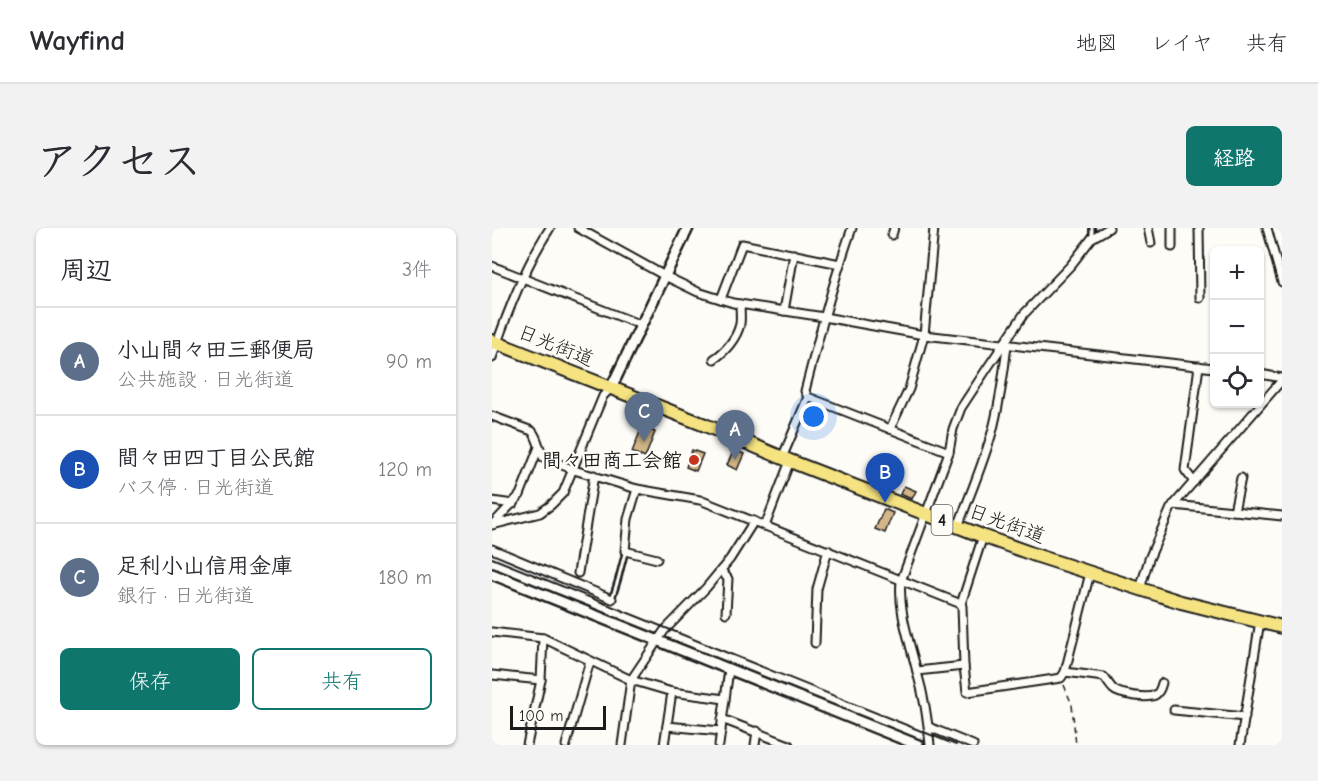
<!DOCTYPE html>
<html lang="ja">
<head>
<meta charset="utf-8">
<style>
	body { margin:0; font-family:"Comic Neue","Klee One",sans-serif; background:#f2f2f3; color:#2b2b33 }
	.controls { position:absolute; right:18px; top:18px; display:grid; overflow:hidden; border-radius:9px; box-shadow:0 2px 4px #0004 }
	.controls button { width:54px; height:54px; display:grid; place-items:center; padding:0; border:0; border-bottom:2px solid #e1e1e2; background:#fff; color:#2b2b33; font:30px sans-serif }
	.scale { position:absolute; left:18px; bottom:15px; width:96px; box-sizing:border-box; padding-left:6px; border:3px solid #1c1c1c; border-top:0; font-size:16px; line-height:21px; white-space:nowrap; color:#1c1c1c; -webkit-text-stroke:4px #fdfcf7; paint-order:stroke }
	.you { position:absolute; left:322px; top:189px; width:21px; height:21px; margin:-15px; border:4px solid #fff; border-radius:50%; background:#1a73e8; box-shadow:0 0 0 9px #1a73e833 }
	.badge { display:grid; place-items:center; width:39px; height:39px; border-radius:50%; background:#0f766e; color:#fff; font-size:20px; font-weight:700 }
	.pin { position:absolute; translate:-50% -50px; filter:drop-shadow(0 2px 3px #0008) }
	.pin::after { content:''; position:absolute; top:32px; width:21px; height:18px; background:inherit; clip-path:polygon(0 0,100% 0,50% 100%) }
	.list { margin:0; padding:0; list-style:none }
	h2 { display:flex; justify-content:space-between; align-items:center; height:78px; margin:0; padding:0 24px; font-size:26px }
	h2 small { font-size:20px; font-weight:400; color:#7c7c81 }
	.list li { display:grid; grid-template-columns:39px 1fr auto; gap:18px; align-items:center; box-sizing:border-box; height:108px; padding:0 24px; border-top:2px solid #e1e1e2 }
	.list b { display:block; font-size:22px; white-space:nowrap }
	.list p { margin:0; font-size:20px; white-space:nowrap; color:#7c7c81 }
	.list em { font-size:20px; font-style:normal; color:#7c7c81 }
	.actions { display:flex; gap:12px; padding:18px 24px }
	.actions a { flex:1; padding:14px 0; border:2px solid #0f766e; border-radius:9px; text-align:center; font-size:21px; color:#0f766e }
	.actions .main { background:#0f766e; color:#fff }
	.icon { flex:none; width:33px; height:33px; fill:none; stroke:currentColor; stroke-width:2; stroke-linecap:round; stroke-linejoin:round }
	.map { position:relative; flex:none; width:790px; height:517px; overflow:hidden; border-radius:9px }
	header { display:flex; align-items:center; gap:36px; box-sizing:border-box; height:84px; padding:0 30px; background:#fff; border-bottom:2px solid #e1e1e2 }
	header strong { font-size:28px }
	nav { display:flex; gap:33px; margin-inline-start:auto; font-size:21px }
	.intro { display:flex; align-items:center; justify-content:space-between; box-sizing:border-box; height:144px; padding:0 36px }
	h1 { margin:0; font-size:42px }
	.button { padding:15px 27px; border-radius:9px; background:#0f766e; color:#fff; font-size:21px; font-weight:700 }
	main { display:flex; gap:36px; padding:0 36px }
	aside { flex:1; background:#fff; border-radius:9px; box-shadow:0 2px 4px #0004 }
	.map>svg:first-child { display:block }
</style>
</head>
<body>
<header>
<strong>Wayfind</strong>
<nav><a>地図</a><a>レイヤ</a><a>共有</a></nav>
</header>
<div class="intro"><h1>アクセス</h1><a class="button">経路</a></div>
<main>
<aside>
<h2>周辺<small>3件</small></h2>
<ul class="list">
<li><span class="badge" style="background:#5c6f8a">A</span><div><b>小山間々田三郵便局</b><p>公共施設 · 日光街道</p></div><em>90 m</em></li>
<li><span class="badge" style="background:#1a4fb4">B</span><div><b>間々田四丁目公民館</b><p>バス停 · 日光街道</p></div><em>120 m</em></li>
<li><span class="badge" style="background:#5c6f8a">C</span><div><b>足利小山信用金庫</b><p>銀行 · 日光街道</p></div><em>180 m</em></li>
</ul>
<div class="actions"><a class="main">保存</a><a>共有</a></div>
</aside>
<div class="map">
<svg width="790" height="517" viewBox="0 0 790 517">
	<rect width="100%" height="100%" fill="#fdfcf7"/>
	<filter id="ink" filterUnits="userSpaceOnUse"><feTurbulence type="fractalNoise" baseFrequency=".0167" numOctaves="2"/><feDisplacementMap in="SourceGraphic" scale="12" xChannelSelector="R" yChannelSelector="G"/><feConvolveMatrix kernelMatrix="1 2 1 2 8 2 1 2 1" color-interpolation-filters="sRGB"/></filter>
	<g filter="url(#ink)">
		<g fill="#d4b788" stroke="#1c1c1c" stroke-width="1.5">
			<polygon points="150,199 163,204 153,230 140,224"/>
			<polygon points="200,222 211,226 204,243 194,239"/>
			<polygon points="242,222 252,226 245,242 235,237"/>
			<polygon points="412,258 424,263 420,271 408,266"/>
			<polygon points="392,281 401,285 393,305 383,301"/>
		</g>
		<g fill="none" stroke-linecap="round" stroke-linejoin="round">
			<g stroke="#1c1c1c" stroke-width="8">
				<g id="lane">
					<polyline points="600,9 600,0"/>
					<polyline points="120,371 126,352 133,325"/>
				</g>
			</g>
			<g stroke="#1c1c1c" stroke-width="11">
				<g id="street">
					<polyline points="86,0 173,48 206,64 241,75 332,89 432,107 722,140"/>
					<polyline points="656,0 659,15"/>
					<polyline points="680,0 680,19"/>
					<polyline points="707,0 708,70"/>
					<polyline points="775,0 790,54"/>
					<polyline points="400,7 402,0"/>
					<polyline points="0,38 149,97"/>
					<polyline points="229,71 250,16 348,36"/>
					<polyline points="292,83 302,26"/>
					<path d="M0 130C14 87 33 38 58 0"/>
					<path d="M222 131C233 124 245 110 248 96 249 90 248 82 248 76"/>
					<polyline points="768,146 790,150"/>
					<path d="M316 169 313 163C327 108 341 54 360 0"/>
					<path d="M0 188 40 203C46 210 47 220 51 229L82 242 145 261 208 272 469 376 470 378 472 438 475 464 569 450 573 444 598 345"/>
					<polyline points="398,201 417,161 432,107 442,0"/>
					<polyline points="290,230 316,169 457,224"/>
					<polyline points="749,250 742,283 790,288"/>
					<polyline points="702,254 693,242 707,138"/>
					<polyline points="145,261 136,291 133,323 165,331"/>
					<polyline points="0,273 21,276"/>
					<polyline points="681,277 742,283"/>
					<polyline points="2,295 28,267 47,219"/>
					<polyline points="0,297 48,285 59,277 71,265 111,168 119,160"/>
					<polyline points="273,298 298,233"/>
					<path d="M466 299C478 266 492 234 501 201 508 173 512 145 515 117"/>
					<polyline points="0,321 120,371"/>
					<polyline points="229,342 236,351 234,385"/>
					<polyline points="86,345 102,247"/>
					<polyline points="648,361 657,331 679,280 790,152"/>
					<polyline points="469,376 491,308"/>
					<polyline points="0,404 51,410"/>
					<polyline points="323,415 325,361 336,322"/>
					<polyline points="425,443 472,438"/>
					<path d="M573 444 612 449C615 453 618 458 621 461 627 467 656 471 663 467 667 465 669 459 670 455"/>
					<polyline points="0,447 49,452"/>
					<polyline points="682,482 753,489"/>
					<polyline points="230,491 297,517"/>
					<polyline points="175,498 229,503"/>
					<polyline points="437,499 481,517"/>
					<polyline points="35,517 49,452 51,410 139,452 180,464 233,471"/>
					<polyline points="74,517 98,433"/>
					<polyline points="130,517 139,452 172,403 214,360 238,331 262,293"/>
					<polyline points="172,517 180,464"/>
					<polyline points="227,517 237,441"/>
					<polyline points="263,517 265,503"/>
					<path d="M438 517C436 492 432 468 425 444 418 414 406 384 409 353L457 224 461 201 469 180 496 139 532 86 579 37 600 10 617 0"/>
					<polyline points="748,517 768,393"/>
				</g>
			</g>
			<g stroke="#1c1c1c" stroke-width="14">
				<g id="secondary">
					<polyline points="119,160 196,0"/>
					<polyline points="0,346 426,517"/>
				</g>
			</g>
			<g stroke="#1c1c1c" stroke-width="16">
				<polyline id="highway" points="0,113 213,197 298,233 493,309 546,328 689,374 790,399"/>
			</g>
			<polyline stroke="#1c1c1c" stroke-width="1.5" stroke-dasharray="6 4.5" stroke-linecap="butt" points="572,457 580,477 584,517"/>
			<use href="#lane" stroke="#fdfcf7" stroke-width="3"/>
			<use href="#street" stroke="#fdfcf7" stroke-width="7"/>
			<use href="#secondary" stroke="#fdfcf7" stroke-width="9"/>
			<use href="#highway" stroke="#f5e382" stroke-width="12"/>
			<polyline stroke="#1c1c1c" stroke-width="2" points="0,330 464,517"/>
		</g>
	</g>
	<circle fill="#c8321e" stroke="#fdfcf7" stroke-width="2" cx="202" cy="232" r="6"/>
	<g text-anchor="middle" stroke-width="5" stroke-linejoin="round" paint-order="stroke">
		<rect fill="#fdfcf7" stroke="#605f5e" stroke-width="1.5" x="439.5" y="277" width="21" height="30" rx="4.5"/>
		<g font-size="18" font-weight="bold" fill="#1c1c1c">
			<text x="450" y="298">4</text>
		</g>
		<g font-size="20" fill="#1c1c1c" stroke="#fdfcf7">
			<text transform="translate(64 117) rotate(22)" y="7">日光街道</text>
			<text transform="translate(515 295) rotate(20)" y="7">日光街道</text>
		</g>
		<g font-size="20" font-weight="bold" fill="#1c1c1c" stroke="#fdfcf7" text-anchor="end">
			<text x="190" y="239">間々田商工会館</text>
		</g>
	</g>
</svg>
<div class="controls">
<button>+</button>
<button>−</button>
<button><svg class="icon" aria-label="locate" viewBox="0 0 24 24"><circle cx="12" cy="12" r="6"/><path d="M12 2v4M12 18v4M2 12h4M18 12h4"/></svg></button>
</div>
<div class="scale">100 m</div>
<div class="you"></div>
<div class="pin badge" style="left:243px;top:232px;background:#5c6f8a">A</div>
<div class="pin badge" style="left:393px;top:275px;background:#1a4fb4">B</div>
<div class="pin badge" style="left:152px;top:214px;background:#5c6f8a">C</div>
</div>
</main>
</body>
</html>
